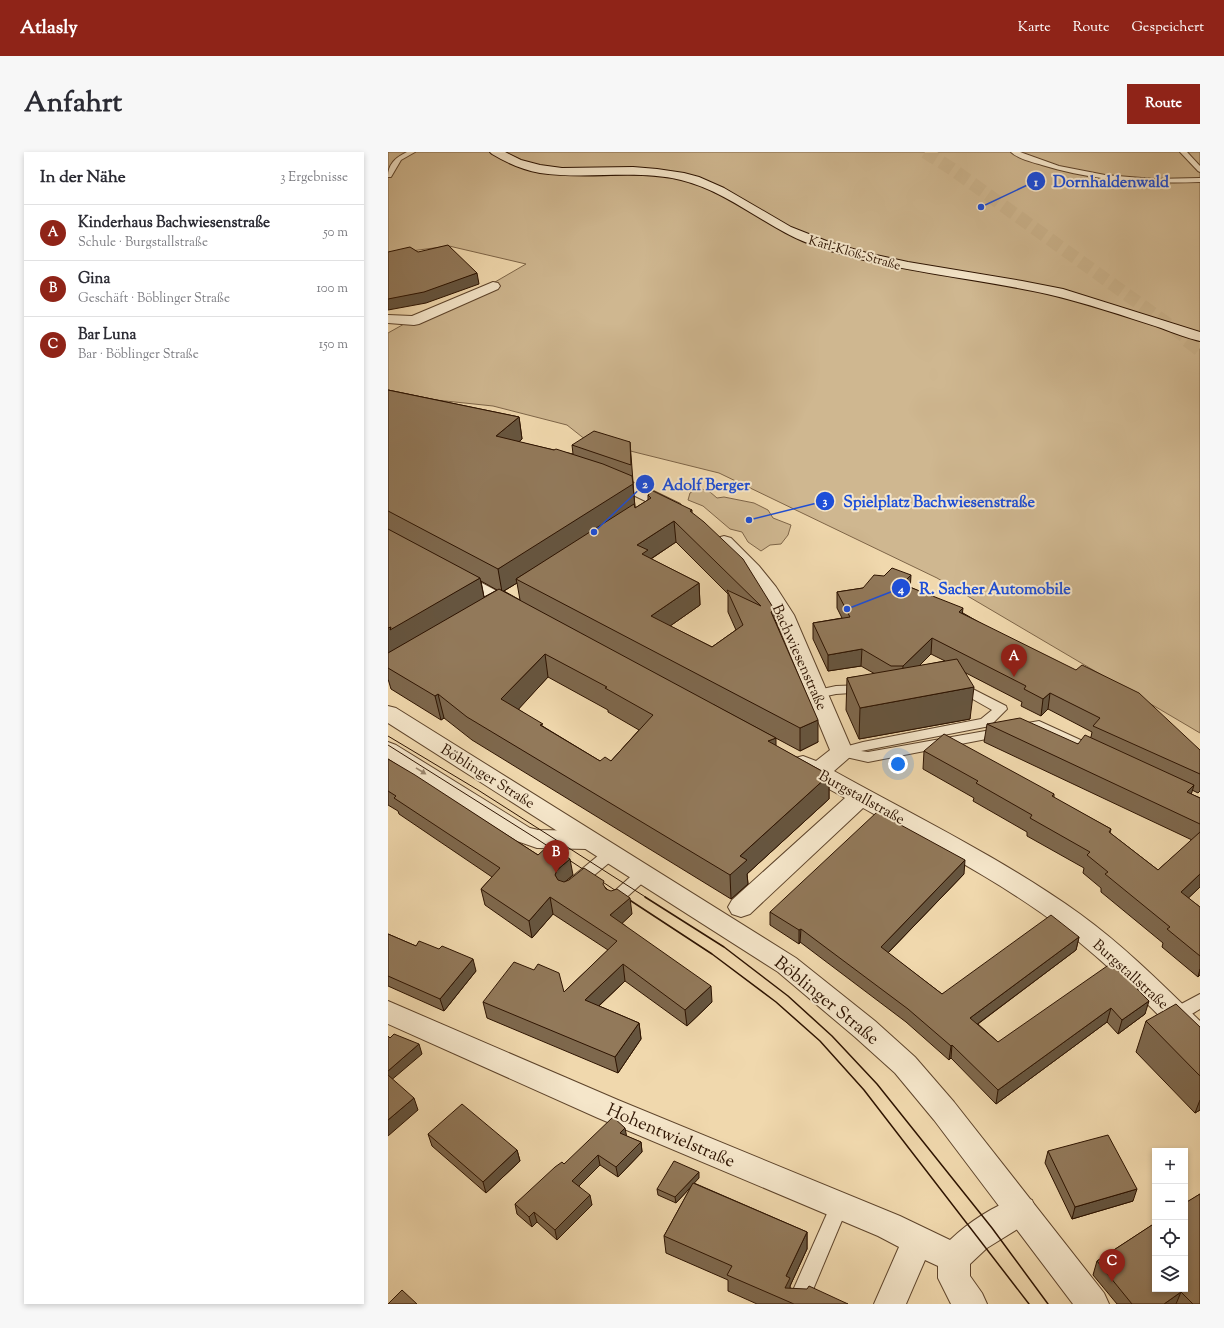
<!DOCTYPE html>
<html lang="de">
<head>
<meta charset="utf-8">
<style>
	body { margin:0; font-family:"Sorts Mill Goudy",serif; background:#f7f7f7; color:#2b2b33 }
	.controls { position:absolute; right:12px; bottom:12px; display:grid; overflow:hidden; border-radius:0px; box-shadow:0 2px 6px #0003 }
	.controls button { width:36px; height:36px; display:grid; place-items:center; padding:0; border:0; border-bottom:1px solid #e1e1e2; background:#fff; color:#2b2b33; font:20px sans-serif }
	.you { position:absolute; left:510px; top:612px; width:14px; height:14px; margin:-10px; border:3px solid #fff; border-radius:50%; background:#1a73e8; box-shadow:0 0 0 6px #1a73e833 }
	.badge { display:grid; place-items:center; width:26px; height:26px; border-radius:50%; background:#8f2418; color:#fff; font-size:13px; font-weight:700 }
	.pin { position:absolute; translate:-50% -33px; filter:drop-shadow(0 1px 2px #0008) }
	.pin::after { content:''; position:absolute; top:21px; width:14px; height:12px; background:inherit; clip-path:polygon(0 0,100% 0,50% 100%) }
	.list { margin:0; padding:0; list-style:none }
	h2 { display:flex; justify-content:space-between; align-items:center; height:52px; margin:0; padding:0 16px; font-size:17px }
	h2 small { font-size:13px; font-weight:400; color:#7c7c81 }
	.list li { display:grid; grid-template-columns:26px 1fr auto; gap:12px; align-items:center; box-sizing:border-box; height:56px; padding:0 16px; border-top:1px solid #e1e1e2 }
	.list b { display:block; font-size:15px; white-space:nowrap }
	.list p { margin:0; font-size:13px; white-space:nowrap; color:#7c7c81 }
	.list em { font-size:13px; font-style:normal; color:#7c7c81 }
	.icon { flex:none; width:22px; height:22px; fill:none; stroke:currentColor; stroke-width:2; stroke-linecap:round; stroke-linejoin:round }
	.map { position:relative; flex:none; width:812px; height:1152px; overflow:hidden; border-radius:0px }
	header { display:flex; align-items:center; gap:24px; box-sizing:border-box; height:56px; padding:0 20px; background:#8f2418; color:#fff }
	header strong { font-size:19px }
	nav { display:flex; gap:22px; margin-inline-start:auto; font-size:14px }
	.intro { display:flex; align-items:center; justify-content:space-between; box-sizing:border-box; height:96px; padding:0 24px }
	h1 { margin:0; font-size:28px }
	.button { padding:10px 18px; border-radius:0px; background:#8f2418; color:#fff; font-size:14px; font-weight:700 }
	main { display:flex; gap:24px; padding:0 24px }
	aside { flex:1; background:#fff; border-radius:0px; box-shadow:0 2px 6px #0003 }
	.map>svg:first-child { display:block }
</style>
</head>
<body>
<header>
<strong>Atlasly</strong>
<nav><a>Karte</a><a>Route</a><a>Gespeichert</a></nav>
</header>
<div class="intro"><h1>Anfahrt</h1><a class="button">Route</a></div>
<main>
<aside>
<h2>In der Nähe<small>3 Ergebnisse</small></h2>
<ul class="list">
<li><span class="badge">A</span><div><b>Kinderhaus Bachwiesenstraße</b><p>Schule · Burgstallstraße</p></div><em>50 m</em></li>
<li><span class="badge">B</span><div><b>Gina</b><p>Geschäft · Böblinger Straße</p></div><em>100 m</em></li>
<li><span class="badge">C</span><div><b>Bar Luna</b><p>Bar · Böblinger Straße</p></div><em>150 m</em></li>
</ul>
</aside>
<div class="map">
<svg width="812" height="1152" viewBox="0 0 812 1152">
	<rect width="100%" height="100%" fill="#f0d8ad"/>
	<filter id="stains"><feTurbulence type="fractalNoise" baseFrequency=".005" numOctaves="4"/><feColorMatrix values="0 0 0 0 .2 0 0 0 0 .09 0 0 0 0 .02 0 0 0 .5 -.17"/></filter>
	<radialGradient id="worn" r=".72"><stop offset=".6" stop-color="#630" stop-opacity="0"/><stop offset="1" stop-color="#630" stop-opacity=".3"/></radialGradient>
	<g fill="#cfb790" stroke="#7e6548">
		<polygon points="0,0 812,0 812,581 549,426 331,321 198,288 179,273 105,254 48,248 0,238 0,181 41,158 107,130 138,112 61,94 0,102"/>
		<polygon points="311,336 322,340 329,346 336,345 366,351 380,358 385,366 403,373 400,383 393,392 382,393 373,399 360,390 354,380 342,377 315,354 300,348 302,341"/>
	</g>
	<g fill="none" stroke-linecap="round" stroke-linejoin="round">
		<polyline stroke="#c9b18a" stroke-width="13" stroke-dasharray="13 6" stroke-linecap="butt" points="537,0 564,17 802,188"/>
		<polyline stroke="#c9b18a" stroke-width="17" stroke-dasharray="17 8" stroke-linecap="butt" points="800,187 812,196"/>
		<g stroke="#5e442b" stroke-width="2">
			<g id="service">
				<path d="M19 0H27L13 8 3 25H0C0 12 7 6 19 0Z"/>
				<path d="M623 0H632L671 14 717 23 766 27 812 26V30C758 32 705 29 654 13 644 10 630 7 623 0Z"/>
				<polygon points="792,0 799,0 812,14 812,20 810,19"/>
				<polygon points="571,530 618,554 619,557 602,574 473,599 480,600 614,576 619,577 621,580 619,583 480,610 449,603 447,600 449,597 475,590 593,567 604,558 567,537 565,534 567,531"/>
				<polygon points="475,533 479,534 481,537 479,540 448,542 429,546 425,545 423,542 425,539 448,534"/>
				<polygon points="651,569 710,596 712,599 710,602 705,604 650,578 633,580 628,579 626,576 628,573"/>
				<polygon points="222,697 227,698 229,702 227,706 193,734 188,736 183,734 181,730 183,726 217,698"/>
				<polygon points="255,717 260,718 262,722 260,726 231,752 226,754 221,752 219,748 221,744 250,718"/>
				<path d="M812 842V857C803 862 793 871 782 868L780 863 782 858Z"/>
				<polygon points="451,1046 457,1048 460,1054 419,1152 399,1152 445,1048"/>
			</g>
		</g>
		<g stroke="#5e442b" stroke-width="2">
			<g id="minor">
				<polygon points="105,130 110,131 112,134 110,137 31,172 26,173 0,171 0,163 24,164"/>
				<polygon points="217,321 255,334 292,352 295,356 292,360 286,361 280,360 243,342 211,330 208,326 211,322"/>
				<path d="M336 384 343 386 371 414 388 435 406 463 465 600 462 605 446 619C529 665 615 707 692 762 736 794 774 832 812 869V899L802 895C762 854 721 813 675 777 614 730 543 694 475 656L362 762 353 765 344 762 340 755 344 748 457 646 407 618 404 612 407 606 415 604 428 609 442 598 386 463 373 441 357 422 327 390 329 386Z"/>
				<polygon points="68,419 75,421 135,453 138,457 135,461 128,463 121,461 61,429 58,425 61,421"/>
				<polygon points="0,590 8,593 142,676 150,678 200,679 208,682 212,688 208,694 200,697 149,696 126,688 0,608"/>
				<path d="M0 849 230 948 512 1064 562 1088C582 1069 608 1053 633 1044L644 1048 648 1058 644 1068 599 1096 582 1112V1124L594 1141 599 1152H563L550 1126V1114L537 1108 518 1152H486L511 1095 490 1084 210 966 0 872Z"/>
			</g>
		</g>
		<g stroke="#5e442b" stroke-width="2">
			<polygon id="tertiary" points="0,554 8,556 408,806 487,869 527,905 566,950 716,1141 721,1152 685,1152 546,968 507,921 467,885 390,820 0,571"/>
		</g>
		<g stroke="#2d1300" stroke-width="2">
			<path id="secondary" d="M102 0H117L133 8 152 13 174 16 245 15 269 17 296 21 311 25 336 36 403 75 441 90 479 101 520 110 634 129 675 137 812 180V189C799 186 786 181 773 176 736 164 698 151 659 142 583 125 505 120 430 95 381 79 343 40 293 28 247 17 199 28 152 21 135 18 119 11 104 2Z"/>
		</g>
		<use href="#service" fill="#f5e6ca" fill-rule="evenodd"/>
		<use href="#minor" fill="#f5e6ca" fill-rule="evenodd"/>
		<use href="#tertiary" fill="#f5e6ca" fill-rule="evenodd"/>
		<use href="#secondary" fill="#f5e6ca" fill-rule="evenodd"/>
		<g stroke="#2d1300" stroke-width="1">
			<polyline points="0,584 90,638 259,746"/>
			<polyline points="0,593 149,687 239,746"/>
		</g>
		<g stroke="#2d1300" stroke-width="1.5">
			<polyline points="237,745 324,802 388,850 432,889 476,938 641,1152"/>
			<polyline points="257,745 336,795 400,844 444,884 489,932 604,1076 660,1152"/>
		</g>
	</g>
	<g fill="#7e684d" stroke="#2d1300" fill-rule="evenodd">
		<path d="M0 238 131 265 134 287 131 290 166 298 185 302 184 293 242 290 247 356 260 348V343L304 358V361L387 467 430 590 412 599 326 553 388 594 441 623V647L359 722 360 732 343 747 84 588 56 566 53 568 3 537 0 527ZM288 390 340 442V460L348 478 324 495 282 474 312 453 311 431 263 407ZM93 429 109 438 96 445ZM129 431 132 448 116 439ZM160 525 220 558V560L251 578 223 609H212L156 575 130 557Z"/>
		<path d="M522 435 575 461 812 598V639L810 641 804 638 803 642 812 646V735L800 746 812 755V823L810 825 774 795 775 791 713 740V736L695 721 696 716 639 684V680L585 649 586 646 535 617 536 599 666 642V646L723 677 722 681 770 718 804 688 596 590 599 572 690 592 703 585 704 580 660 557 653 564 633 554 634 550 576 520 582 567 471 587 458 558 459 526 487 522 473 514 440 519 425 487V471L454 466 449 456V440L475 436ZM543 502 557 509 531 514Z"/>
		<polygon points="0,607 150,703 185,723 178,729 217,735 244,762 234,771 324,850 299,874 237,829 211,854 251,871 253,887 230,921 99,866 95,850 176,840 220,798 165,762 144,786 97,753 93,737 104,725 11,662 10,659 0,653"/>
		<polygon points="576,722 500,801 554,842 691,785 688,798 590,872 610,890 751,836 750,838 757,862 730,882 719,870 608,952 563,906 561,908 518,870 412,790 411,792 382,773 382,760"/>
		<polygon points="0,782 28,794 88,819 56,859 0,834"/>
		<polygon points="758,869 812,875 812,958 807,961 748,900"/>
		<polygon points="40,982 129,998 132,1009 98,1041 44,994"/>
		<polygon points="238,984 253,990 254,1000 230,1025 212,1013 191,1034 204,1053 169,1088 149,1070 144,1075 129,1062 127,1052 176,1012"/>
		<polygon points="660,999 745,1049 684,1067 657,1011"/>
		<polygon points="311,1026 306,1031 419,1080 419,1097 402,1134 402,1136 460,1152 369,1152 340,1139 340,1128 278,1101 276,1084 303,1035 288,1051 270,1043 269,1037"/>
		<polygon points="812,1042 812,1152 729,1152 705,1123 709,1109"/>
	</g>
	<g fill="#66553f" stroke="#2d1300">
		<polygon points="89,121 91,132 38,151 0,158 0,147"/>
		<polygon points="131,265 134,287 112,307 108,284"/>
		<polygon points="244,324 247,355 128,427 129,431 114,440 110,417"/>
		<polygon points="286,369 288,390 261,408 262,420 249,393"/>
		<polygon points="523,423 522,439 514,432"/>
		<polygon points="92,426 97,450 0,504 0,476"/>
		<polygon points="311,431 312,453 265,486 263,464"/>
		<polygon points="575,456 573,473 571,460"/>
		<polygon points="386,457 387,479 383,460"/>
		<polygon points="544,486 543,502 514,531 515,514"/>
		<polygon points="474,497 473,514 440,519 440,503"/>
		<polygon points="157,502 160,525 118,571 113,547"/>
		<polygon points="586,535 582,567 471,587 472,556"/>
		<polygon points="662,541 660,557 653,564 655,547"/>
		<polygon points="50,542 56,566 53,568 47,544"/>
		<polygon points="430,568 430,590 412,599 412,576"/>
		<polygon points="388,586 388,610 380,589"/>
		<polygon points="441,623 441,647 359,722 360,732 343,747 342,723 352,704"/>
		<polygon points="806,633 801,650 799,640"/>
		<polygon points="182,707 185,723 172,734 167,723 169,718"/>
		<polygon points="577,708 576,722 492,809 493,795"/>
		<polygon points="812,722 812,735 788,758 793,740"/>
		<polygon points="162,745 165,762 144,786 141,769"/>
		<polygon points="242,746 244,762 225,780 222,763"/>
		<polygon points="413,777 412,790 411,792 411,778"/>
		<polygon points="691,785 688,798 580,879 582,866"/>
		<polygon points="85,807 88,819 56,859 52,847"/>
		<polygon points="235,812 237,829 200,864 197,848"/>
		<polygon points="812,817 812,823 810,825"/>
		<polygon points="323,834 324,850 299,874 297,858"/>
		<polygon points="761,849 757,862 730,882 734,868"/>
		<polygon points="723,856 719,870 608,952 610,938"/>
		<polygon points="251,871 253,887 230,921 227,905"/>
		<polygon points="31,892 34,902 1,930 0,926 0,919"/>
		<polygon points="564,893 563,906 561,908 563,894"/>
		<polygon points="26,946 30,958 0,984 0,968"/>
		<polygon points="812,948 812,958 807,961"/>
		<polygon points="237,976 239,986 232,981"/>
		<polygon points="253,990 254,1000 230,1025 228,1015"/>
		<polygon points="129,998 132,1009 98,1041 95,1030"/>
		<polygon points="210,1003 212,1013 186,1039 184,1029"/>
		<polygon points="311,1020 311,1026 288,1051 287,1045"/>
		<polygon points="749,1037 745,1049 684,1067 687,1055"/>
		<polygon points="202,1043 204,1053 169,1088 167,1078"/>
		<polygon points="146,1060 149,1070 144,1075 141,1065"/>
		<polygon points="419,1080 419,1097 402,1134 402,1142 397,1136 398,1124"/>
		<polygon points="793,1140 788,1152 776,1152"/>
	</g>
	<g fill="#92795a" stroke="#2d1300" fill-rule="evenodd">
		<polygon points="60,93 89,121 36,140 0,147 0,100 22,95 30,100"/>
		<polygon points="0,238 131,265 108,284 166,298 168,297 215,312 244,324 245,332 110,417 2,360 0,359"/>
		<polygon points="206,279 242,290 243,313 184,293"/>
		<path d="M265 339 304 358 302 359 316 370 355 407 386 457 383 460 430 568 412 576 128 427 246 352 247 356 263 346 260 343ZM286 369 373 454 339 438 355 473 324 495 263 464 311 431 254 402 260 398 249 393Z"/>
		<polygon points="0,377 92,426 2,478 3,475 0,476"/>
		<polygon points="504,416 523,423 514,432 575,456 571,460 688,518 694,513 751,541 812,598 812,622 705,574 712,566 662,541 655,547 636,537 638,534 544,486 515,514 503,514 474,497 440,503 425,471 462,465 449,440 475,436 486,423 496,424"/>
		<path d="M111 437 388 586 380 589 441 623 352 704 359 708 342 723 79 565 50 542 47 544 0 516V501ZM157 502 219 535 217 536 265 563 223 609 217 605 212 609 152 573 155 572 113 547Z"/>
		<polygon points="569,507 586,535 472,556 459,526"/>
		<polygon points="632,566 690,592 697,583 806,633 799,640 812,646 812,672 599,572"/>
		<polygon points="556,582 666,642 664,644 723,677 721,680 770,718 812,680 812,722 793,740 812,755 812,804 779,777 782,775 717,722 720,720 699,703 702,700 642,666 644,663 588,631 590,629 536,599"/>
		<polygon points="0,607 27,623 150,703 161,693 182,707 169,718 167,723 170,728 176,730 181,728 196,716 216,729 215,732 218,737 223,739 229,737 242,746 222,763 323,834 297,858 235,812 197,848 251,871 227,905 95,850 126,810 146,818 150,812 171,821 176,840 229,789 162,745 141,769 93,737 112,716 6,646 8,644 0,639"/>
		<polygon points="489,660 577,708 493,795 554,842 663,763 691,785 582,866 610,890 722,812 751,836 749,837 761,849 734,868 723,856 610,938 564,893 563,894 520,857 413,777 411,778 382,760"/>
		<polygon points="0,782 28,794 31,789 51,797 54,794 85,807 52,847 0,824"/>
		<polygon points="788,852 812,875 812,924 758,869"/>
		<polygon points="6,882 31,892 0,919 0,884 2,886"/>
		<polygon points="0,923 26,946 0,968"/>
		<polygon points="74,952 129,998 95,1030 40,982"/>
		<polygon points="225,965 237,976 232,981 253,990 228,1015 210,1003 184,1029 202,1043 167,1078 146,1060 141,1065 127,1052 167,1015 174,1010 176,1012"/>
		<polygon points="720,983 749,1037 687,1055 660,999"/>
		<polygon points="286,1009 311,1020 287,1045 269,1037"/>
		<polygon points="305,1031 419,1080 398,1124 402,1126 397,1136 419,1137 421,1134 460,1152 406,1152 339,1123 344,1114 276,1084"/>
		<polygon points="812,1042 812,1152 805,1152 793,1140 776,1152 744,1152 709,1109 767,1071 767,1137 797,1137 797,1051"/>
		<polygon points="14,1138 29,1152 0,1152"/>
	</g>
	<defs><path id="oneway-solid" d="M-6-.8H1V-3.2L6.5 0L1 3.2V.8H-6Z"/></defs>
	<use fill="#9b876f" href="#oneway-solid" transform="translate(33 619) rotate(32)"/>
	<g text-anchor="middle" stroke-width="4" stroke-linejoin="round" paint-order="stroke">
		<g font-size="13" fill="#2d1300" stroke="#f5e6ca">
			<text transform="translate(467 100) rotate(16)" y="5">Karl-Kloß-Straße</text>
		</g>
		<g font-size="15" fill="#2d1300" stroke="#f5e6ca">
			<text transform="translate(412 505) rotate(66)" y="5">Bachwiesenstraße</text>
			<text transform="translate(100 624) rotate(32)" y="5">Böblinger Straße</text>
			<text transform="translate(474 645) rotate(29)" y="5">Burgstallstraße</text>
			<text transform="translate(743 822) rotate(42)" y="5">Burgstallstraße</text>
		</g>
		<g font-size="18" fill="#2d1300" stroke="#f5e6ca">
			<text transform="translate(439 848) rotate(39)" y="6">Böblinger Straße</text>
			<text transform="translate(283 983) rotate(23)" y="6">Hohentwielstraße</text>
		</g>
	</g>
	<path fill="none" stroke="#1d4ed8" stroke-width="1.5" d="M593 55L648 29M206 380L257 332M361 368L437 349M459 457L513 436"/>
	<g fill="#1d4ed8" stroke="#f5e6ca" stroke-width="1.5">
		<circle cx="593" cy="55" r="4"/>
		<circle cx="206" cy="380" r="4"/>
		<circle cx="361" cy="368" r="4"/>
		<circle cx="459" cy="457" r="4"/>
		<circle cx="648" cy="29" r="10"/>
		<circle cx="257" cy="332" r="10"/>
		<circle cx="437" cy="349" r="10"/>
		<circle cx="513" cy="436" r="10"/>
	</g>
	<g font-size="12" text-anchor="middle" font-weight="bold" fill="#fff">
		<text x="648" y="34">1</text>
		<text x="257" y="336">2</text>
		<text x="437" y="353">3</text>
		<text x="513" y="441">4</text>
	</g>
	<g font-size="16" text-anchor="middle" font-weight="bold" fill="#1d4ed8" stroke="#f5e6ca" stroke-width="4" stroke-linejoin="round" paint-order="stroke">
		<text x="723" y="35">Dornhaldenwald</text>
		<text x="318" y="338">Adolf Berger</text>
		<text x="551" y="355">Spielplatz Bachwiesenstraße</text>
		<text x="607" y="442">R. Sacher Automobile</text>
	</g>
	<rect width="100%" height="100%" filter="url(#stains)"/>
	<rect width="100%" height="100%" fill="url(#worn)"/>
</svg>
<div class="controls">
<button>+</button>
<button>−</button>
<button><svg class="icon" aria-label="locate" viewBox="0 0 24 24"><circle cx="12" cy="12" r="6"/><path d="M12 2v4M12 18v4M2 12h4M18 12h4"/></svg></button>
<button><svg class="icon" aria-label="layers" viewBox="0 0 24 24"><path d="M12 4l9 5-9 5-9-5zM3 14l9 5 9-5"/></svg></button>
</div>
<div class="you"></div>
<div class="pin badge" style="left:626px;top:525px">A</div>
<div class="pin badge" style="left:168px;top:721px">B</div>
<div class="pin badge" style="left:724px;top:1130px">C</div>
</div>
</main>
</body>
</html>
